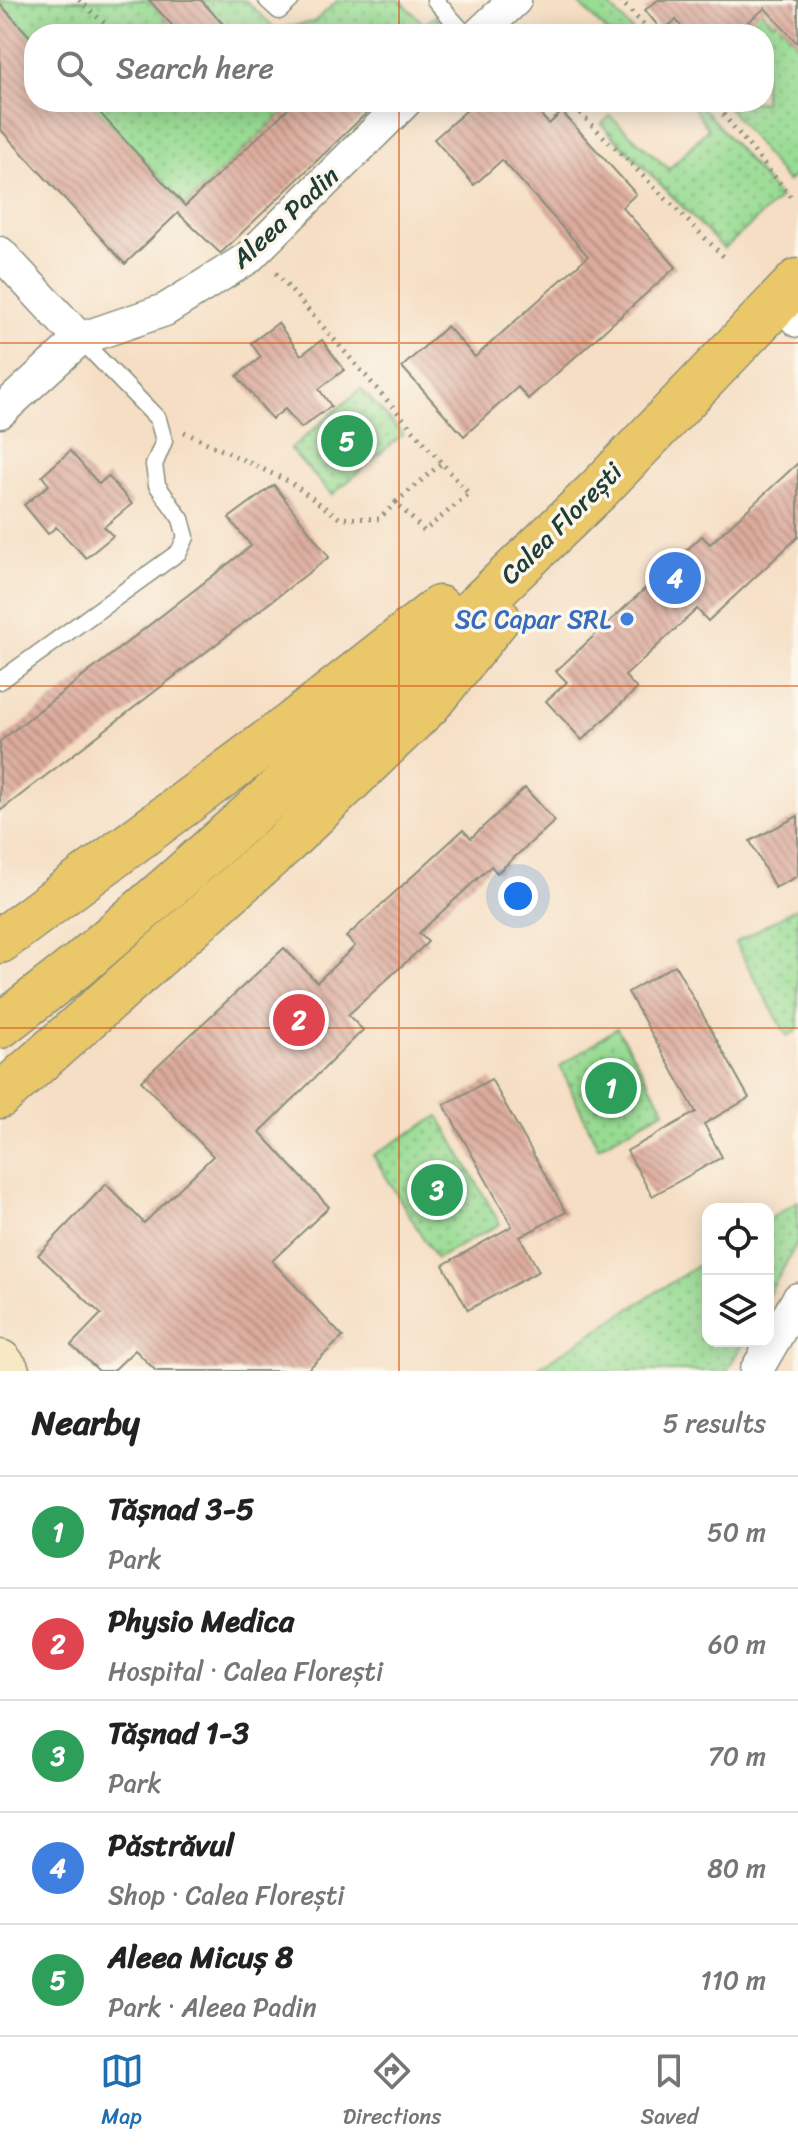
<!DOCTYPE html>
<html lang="en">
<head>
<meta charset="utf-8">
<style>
	body { margin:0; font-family:Sriracha,sans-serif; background:#f6f6f6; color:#222 }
	.controls { position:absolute; right:24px; bottom:24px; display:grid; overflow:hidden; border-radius:16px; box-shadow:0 4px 20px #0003 }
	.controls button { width:72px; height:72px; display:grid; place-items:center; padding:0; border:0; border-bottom:2px solid #e0e0e0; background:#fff; color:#222; font:40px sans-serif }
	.you { position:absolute; left:518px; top:896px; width:28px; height:28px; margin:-20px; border:6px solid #fff; border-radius:50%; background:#1a73e8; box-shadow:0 0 0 12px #1a73e833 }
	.badge { display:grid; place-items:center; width:52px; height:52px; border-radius:50%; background:#1f6fb2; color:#fff; font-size:26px; font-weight:700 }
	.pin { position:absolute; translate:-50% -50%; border:4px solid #fff; box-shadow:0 2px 8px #0006 }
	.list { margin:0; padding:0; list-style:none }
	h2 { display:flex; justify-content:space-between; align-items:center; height:104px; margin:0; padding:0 32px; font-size:34px }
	h2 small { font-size:26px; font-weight:400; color:#767676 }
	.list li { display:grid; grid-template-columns:52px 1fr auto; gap:24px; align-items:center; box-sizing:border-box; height:112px; padding:0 32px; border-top:2px solid #e0e0e0 }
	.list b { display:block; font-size:30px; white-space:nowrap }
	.list p { margin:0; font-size:26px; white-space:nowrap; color:#767676 }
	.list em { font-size:26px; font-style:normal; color:#767676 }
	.icon { flex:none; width:44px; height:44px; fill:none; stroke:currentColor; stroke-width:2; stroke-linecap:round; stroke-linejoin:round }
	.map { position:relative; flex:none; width:798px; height:1371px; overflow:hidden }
	.search { position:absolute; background:#fff; box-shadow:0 4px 20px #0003; left:24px; right:24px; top:24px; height:88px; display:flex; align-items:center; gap:20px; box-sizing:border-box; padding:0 28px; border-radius:32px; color:#767676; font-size:30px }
	.sheet { height:664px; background:#fff }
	nav { display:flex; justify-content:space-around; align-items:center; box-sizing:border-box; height:112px; border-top:2px solid #e0e0e0; background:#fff; font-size:22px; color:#767676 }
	nav a { display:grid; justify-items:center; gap:4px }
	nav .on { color:#1f6fb2 }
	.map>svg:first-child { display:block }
</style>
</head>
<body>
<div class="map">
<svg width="798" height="1371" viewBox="0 0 798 1371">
	<defs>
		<pattern id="grass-dots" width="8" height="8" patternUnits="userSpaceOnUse" patternTransform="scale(2)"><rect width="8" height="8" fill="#98db93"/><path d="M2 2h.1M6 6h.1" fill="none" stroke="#7bb379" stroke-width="1.8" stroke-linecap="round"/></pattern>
		<pattern id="building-back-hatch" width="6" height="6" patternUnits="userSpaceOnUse" patternTransform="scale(2)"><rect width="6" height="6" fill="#dcab9c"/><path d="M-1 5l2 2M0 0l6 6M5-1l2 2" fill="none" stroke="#b28c80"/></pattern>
	</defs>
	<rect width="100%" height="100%" fill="#fbf7ec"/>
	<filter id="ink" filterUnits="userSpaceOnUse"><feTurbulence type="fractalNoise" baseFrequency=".0125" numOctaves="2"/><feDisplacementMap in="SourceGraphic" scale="16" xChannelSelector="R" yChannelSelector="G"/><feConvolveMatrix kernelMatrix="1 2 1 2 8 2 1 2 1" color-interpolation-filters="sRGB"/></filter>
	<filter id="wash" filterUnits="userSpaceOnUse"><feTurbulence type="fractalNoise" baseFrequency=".006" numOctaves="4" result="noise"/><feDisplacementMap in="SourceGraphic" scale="32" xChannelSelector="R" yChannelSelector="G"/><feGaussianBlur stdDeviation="1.8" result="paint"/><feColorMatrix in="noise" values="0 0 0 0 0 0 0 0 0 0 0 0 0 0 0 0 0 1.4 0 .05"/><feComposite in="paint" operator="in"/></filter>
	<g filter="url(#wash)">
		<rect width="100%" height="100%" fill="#f5dec3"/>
		<g fill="url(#grass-dots)" stroke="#5c8c64" stroke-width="2">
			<polygon points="0,0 149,0 180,34 34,34 34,41 0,4"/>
			<polygon points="201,0 245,0 276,29 314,22 338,0 400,0 424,24 438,14 441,17 424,34 232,34"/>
			<polygon points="575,0 604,0 636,34 609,34"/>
			<polygon points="755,3 773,23 783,14 782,26 798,44 798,173 787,182 724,102 764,102 764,34 733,34"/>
			<polygon points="90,102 295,102 185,206"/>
			<polygon points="690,102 698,102 780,198 724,249 601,124 610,116 669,169 708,129"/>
			<polygon points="361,389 403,434 332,495 290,449"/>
			<polygon points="798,907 798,1030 787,1036 735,943"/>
			<polygon points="617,1028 665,1110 598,1147 560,1066"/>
			<polygon points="439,1116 500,1224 436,1259 373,1155"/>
			<polygon points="798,1201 798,1241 768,1296 768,1220"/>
			<polygon points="708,1259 708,1341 744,1341 727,1371 533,1371"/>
		</g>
		<g id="blocks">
			<g fill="url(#building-back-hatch)">
				<polygon points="149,0 201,0 232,34 180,34"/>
				<polygon points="658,0 798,0 798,44 765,8 733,34 687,34 676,20 662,31 645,10"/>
				<polygon points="0,4 34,41 34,102 90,102 185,206 295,102 378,102 223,251 220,253 178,213 125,264 0,129"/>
				<polygon points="476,102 529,102 549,124 562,112 636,194 622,207 676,267 528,399 518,387 464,436 402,367 447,326 475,357 588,256 502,160 474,185 434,139"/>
				<polygon points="278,323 301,355 322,340 344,370 319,389 331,406 301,428 285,409 272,419 237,376 261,357 251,343"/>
				<polygon points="70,451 99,484 108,476 132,504 104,527 113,536 86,558 56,527 48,534 24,505 49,485 42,476"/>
				<polygon points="798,463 798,537 708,621 697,609 625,676 637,689 582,740 546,701 567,682 556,671 702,536 710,544"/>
				<polygon points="274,485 329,557 0,811 0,741 251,546 229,518"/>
				<polygon points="525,788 555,821 497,873 491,866 419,933 428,942 348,1015 363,1030 260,1132 329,1207 272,1261 343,1337 306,1371 156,1371 135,1350 113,1371 99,1371 71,1345 101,1314 38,1255 106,1184 144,1223 213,1156 141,1081 284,948 317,982 355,946 346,937 463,830 471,838"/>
				<polygon points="798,816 798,876 775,888 750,841"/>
				<polygon points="675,965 749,1098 704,1124 722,1157 652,1196 627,1151 696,1112 628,992"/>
				<polygon points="491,1079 566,1212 520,1237 539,1271 468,1310 443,1265 512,1226 444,1105"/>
			</g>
		</g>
	</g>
	<g filter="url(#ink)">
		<use href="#blocks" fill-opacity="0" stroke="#8a8e7c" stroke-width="2"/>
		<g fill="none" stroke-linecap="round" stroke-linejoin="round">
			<g stroke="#8a8e7c" stroke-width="19">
				<g id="lane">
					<polyline points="267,0 279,11 291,0"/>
					<polyline points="435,0 465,34"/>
					<polyline points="0,681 179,552 186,537 181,519 157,485 154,465 164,441 158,419 80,339"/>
				</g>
			</g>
			<g stroke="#8a8e7c" stroke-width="35">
				<g id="street">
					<polyline points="479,34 515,0"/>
					<polyline points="0,253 80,339"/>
					<polyline points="778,300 798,321"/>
					<polyline points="0,412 80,339 165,310 248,258 405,102"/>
					<polyline points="756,1371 798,1299"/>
				</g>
			</g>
			<g stroke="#8a8e7c" stroke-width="47">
				<polyline id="secondary" points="0,1362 7,1371"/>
			</g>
			<g stroke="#8a8e7c" stroke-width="47">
				<g id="primary">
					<polyline points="0,941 293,723 439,608"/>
					<polyline points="0,1026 81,963 172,884 391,689 598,490 798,281"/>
					<polyline points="0,1096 285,843 429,704 498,618"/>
				</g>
			</g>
			<g stroke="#8a8e7c" stroke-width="5" stroke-dasharray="2 6" stroke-linecap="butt">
				<polyline points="79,0 116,34"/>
				<polyline points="620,0 652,34"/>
				<polyline points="189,102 192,106 197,102"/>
				<polyline points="569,102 726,259"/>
				<polyline points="713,102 791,197"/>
				<polyline points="184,432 290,482 339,518 379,519 396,502 424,531 469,494 275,272"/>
				<polyline points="396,502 442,463"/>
			</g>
			<use href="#lane" stroke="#fff" stroke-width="16"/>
			<use href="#street" stroke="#fff" stroke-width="32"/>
			<use href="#secondary" stroke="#f7e9c3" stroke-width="44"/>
			<use href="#primary" stroke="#eac769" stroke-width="44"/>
		</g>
	</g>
	<path fill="none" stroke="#d45610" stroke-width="2" stroke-opacity="0.55" d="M399 0V34M399 102V1371M0 343H798M0 686H798M0 1028H798"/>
	<circle fill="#3f7fe0" stroke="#fbf7ec" stroke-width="3" cx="627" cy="619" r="8"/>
	<g text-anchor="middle" stroke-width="7" stroke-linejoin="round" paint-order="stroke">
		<g font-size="26" fill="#1f3d34" stroke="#fbf7ec">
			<text transform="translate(285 217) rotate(-43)" y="9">Aleea Padin</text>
			<text transform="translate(561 523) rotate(-45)" y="9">Calea Florești</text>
		</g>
		<g font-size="26" fill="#366cbe" stroke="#fbf7ec" text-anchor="end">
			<text x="611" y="628">SC Capar SRL</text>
		</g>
	</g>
</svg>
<div class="controls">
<button><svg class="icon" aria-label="locate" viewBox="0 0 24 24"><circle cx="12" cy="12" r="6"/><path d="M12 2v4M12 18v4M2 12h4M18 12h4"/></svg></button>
<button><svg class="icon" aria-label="layers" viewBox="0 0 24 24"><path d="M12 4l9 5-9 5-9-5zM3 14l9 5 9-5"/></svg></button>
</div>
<div class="you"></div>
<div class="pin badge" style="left:611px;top:1088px;background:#2e9e5b">1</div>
<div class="pin badge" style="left:299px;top:1020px;background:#e0444e">2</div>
<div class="pin badge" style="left:437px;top:1190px;background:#2e9e5b">3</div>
<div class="pin badge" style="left:675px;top:578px;background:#3f7fe0">4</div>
<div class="pin badge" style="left:347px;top:441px;background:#2e9e5b">5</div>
<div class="search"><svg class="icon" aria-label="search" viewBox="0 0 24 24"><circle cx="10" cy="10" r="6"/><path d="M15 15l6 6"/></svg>Search here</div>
</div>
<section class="sheet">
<h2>Nearby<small>5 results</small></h2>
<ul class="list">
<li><span class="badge" style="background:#2e9e5b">1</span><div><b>Tășnad 3-5</b><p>Park</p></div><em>50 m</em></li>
<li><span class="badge" style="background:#e0444e">2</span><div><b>Physio Medica</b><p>Hospital · Calea Florești</p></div><em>60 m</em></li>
<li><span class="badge" style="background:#2e9e5b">3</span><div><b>Tășnad 1-3</b><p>Park</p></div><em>70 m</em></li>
<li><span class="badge" style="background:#3f7fe0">4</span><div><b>Păstrăvul</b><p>Shop · Calea Florești</p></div><em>80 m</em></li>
<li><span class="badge" style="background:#2e9e5b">5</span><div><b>Aleea Micuș 8</b><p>Park · Aleea Padin</p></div><em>110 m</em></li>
</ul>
</section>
<nav>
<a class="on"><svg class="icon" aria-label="map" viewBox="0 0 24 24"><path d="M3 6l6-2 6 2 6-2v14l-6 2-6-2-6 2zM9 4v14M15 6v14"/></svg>Map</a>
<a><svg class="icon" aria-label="directions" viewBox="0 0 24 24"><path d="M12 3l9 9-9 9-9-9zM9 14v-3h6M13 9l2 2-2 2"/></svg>Directions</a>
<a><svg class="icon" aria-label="saved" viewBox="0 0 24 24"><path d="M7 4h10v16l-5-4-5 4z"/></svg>Saved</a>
</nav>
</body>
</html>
